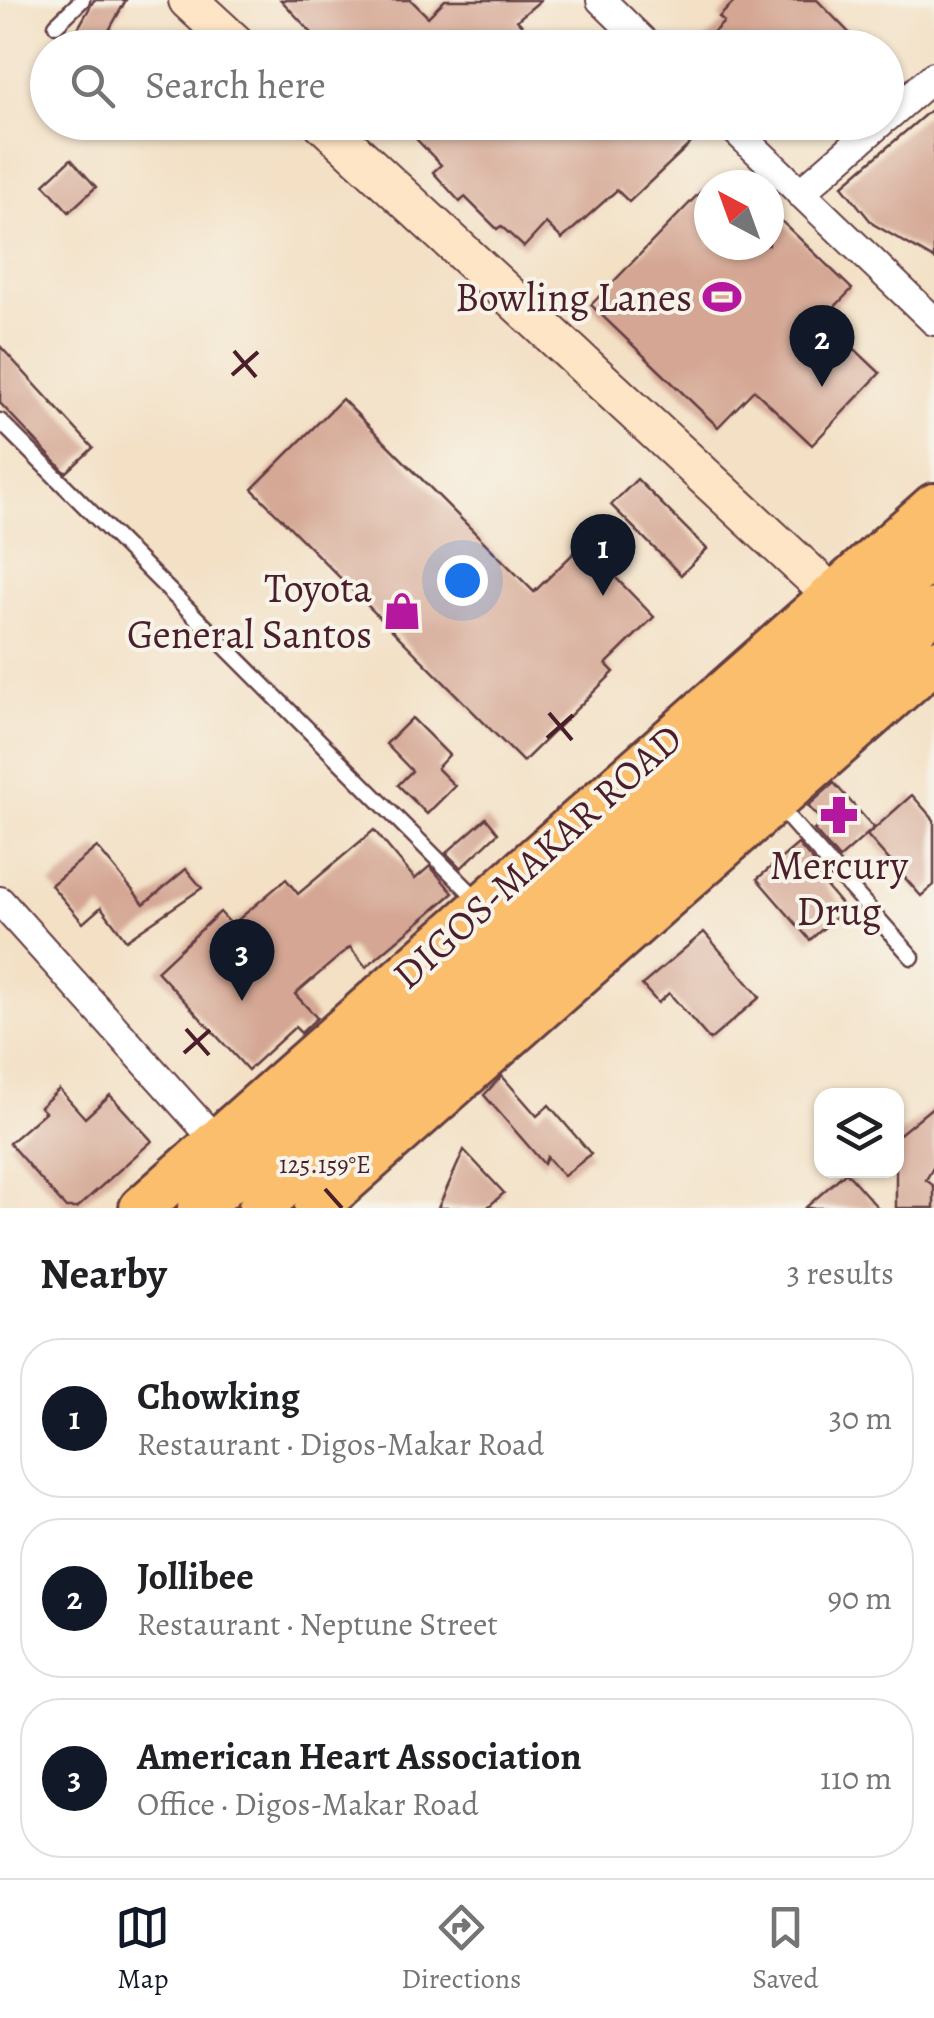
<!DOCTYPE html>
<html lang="en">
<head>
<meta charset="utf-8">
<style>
	body { margin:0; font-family:Alegreya,serif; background:#f2f2f2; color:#202124 }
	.controls { position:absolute; right:30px; bottom:30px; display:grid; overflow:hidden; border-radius:20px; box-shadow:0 2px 8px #0004 }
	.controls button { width:90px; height:90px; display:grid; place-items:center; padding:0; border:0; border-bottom:2px solid #e0e0e0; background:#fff; color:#202124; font:50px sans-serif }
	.compass { position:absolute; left:694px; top:170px; width:90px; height:90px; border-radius:50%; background:#fff; box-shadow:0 2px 8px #0004; rotate:319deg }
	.you { position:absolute; left:462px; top:580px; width:35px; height:35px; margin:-25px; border:8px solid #fff; border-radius:50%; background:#1a73e8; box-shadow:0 0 0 15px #1a73e833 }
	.badge { display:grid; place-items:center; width:65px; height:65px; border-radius:50%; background:#111827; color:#fff; font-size:32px; font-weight:700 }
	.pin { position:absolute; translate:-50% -82px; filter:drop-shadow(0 2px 5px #0008) }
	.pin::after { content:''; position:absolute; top:52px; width:35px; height:30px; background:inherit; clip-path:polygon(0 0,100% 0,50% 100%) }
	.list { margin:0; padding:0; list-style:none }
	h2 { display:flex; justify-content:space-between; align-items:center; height:130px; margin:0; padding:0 40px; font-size:42px }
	h2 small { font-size:32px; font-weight:400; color:#757577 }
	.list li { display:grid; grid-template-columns:65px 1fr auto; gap:30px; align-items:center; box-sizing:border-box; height:160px; margin:0 20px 20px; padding:0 20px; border:2px solid #e0e0e0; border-radius:40px }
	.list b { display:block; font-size:38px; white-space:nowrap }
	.list p { margin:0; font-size:32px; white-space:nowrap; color:#757577 }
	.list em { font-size:32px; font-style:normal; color:#757577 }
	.icon { flex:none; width:55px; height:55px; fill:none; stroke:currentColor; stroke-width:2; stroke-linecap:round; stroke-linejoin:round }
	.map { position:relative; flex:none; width:934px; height:1208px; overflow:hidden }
	.search { position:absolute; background:#fff; box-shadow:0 2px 8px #0004; left:30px; right:30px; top:30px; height:110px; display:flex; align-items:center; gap:25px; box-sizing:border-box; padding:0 35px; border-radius:55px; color:#757577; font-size:38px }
	.sheet { height:670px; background:#fff }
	nav { display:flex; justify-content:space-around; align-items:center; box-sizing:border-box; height:140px; border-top:2px solid #e0e0e0; background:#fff; font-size:28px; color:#757577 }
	nav a { display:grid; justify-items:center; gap:5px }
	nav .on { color:#111827 }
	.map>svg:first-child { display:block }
</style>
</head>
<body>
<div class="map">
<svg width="934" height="1208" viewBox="0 0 934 1208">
	<rect width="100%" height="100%" fill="#f7f3e8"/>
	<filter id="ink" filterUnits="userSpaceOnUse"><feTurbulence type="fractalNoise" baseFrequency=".01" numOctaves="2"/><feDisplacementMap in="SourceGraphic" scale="20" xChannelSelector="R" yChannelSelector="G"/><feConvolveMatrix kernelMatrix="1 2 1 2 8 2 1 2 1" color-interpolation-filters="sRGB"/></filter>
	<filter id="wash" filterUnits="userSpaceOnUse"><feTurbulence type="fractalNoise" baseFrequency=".0048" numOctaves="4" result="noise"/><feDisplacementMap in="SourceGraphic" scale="40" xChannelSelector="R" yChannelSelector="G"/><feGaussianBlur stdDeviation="2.25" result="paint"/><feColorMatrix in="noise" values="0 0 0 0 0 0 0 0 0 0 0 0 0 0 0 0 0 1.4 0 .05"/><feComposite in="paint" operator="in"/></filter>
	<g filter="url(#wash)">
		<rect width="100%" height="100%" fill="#f3e0c5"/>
		<g id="blocks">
			<g fill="#d4a693">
				<polygon points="94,0 126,0 99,48 67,48"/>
				<polygon points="281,0 411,0 428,17 445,0 541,0 517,20 543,48 326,48"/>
				<polygon points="736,0 817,0 864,48 697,48 724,22 719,17"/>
				<polygon points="934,107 934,259 873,224 842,186"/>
				<polygon points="400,122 710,122 710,125 629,202 617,190 562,239 546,223 524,247 501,226 497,229 465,197 460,202 433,172 441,165"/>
				<polygon points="71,159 96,187 69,212 44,184"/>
				<polygon points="709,183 709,245 769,245 769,209 852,289 823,319 880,373 812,445 754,390 718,427 591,305"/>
				<polygon points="0,346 93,448 66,473 0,403"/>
				<polygon points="342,399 534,592 583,544 654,617 606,664 614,672 523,762 252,489"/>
				<polygon points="637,479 707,549 681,575 611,505"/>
				<polygon points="412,718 449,755 437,768 455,786 427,814 398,785 412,771 386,744"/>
				<polygon points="834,783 874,828 839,859 814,830 823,822 808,806"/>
				<polygon points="912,795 934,820 934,885 921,896 867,835"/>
				<polygon points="486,818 498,833 461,868 446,853"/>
				<polygon points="374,830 415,879 430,866 453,893 366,967 350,947 295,994 317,1018 301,1033 295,1027 248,1070 157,971 220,912 232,925 286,879 298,894"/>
				<polygon points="798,844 823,873 818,877 845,909 810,940 757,879"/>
				<polygon points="97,847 144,904 186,869 202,888 126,940 101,907 83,923 51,885"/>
				<polygon points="704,932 760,997 710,1040 669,993 658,1003 642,985"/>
				<polygon points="502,1076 537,1116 549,1105 591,1154 564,1176 547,1157 544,1164 484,1095"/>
				<polygon points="59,1089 85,1118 110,1095 152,1141 77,1208 66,1208 9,1143 45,1112 40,1107"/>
				<polygon points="934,1106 934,1166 926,1180 934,1186 934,1208 896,1208 896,1137"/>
				<polygon points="464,1150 504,1193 487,1208 438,1208"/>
				<polygon points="846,1172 878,1208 805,1208"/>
			</g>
		</g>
	</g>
	<g filter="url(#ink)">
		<use href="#blocks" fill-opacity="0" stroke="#633c42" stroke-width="2.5"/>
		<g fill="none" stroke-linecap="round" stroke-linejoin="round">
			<g stroke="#633c42" stroke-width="19">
				<g id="service">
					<polyline points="56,25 82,0"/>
					<polyline points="0,421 479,901"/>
					<polyline points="778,806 912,957"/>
				</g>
			</g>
			<g stroke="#633c42" stroke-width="32">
				<g id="minor">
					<polyline points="601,0 650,48"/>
					<polyline points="886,118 934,76"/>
					<polyline points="727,122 934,321"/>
					<polyline points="800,193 881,122"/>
					<polyline points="0,901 216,1141"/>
				</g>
			</g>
			<g stroke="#633c42" stroke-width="42">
				<g id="secondary">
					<polyline points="188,0 240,48"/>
					<polyline points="322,122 852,613"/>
				</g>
			</g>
			<g stroke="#633c42" stroke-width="48">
				<g id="primary">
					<polyline points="141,1208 934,505"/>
					<polyline points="199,1208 934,556"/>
					<polyline points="260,1208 934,610"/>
					<polyline points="316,1208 934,661"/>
				</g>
			</g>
			<use href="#service" stroke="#fff" stroke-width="14"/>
			<use href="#minor" stroke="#fff" stroke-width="28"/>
			<use href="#secondary" stroke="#fde5c5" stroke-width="38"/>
			<use href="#primary" stroke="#fabe6d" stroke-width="42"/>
		</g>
	</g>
	<path fill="none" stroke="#4a1f2b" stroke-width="4" d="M234 351 256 377M232 375 258 352M549 713 572 740M547 738 573 715M186 1029 209 1055M184 1053 210 1030M325 1189 342 1208"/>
	<defs>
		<g id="stadium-bare" transform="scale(3)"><path d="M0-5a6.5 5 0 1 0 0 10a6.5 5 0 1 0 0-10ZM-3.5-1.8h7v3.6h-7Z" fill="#b5179e" stroke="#f7f3e8" stroke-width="2.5" paint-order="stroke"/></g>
		<g id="shop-bare" transform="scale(3)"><path d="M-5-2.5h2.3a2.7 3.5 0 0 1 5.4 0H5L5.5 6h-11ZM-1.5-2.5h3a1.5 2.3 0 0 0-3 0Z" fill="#b5179e" stroke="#f7f3e8" stroke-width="2.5" paint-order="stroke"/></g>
		<g id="pharmacy-bare" transform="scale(3)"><path d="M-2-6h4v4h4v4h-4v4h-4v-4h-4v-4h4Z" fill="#b5179e" stroke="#f7f3e8" stroke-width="2.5" paint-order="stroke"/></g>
	</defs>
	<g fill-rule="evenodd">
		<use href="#stadium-bare" x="722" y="297"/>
		<use href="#shop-bare" x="402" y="611"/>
		<use href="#pharmacy-bare" x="839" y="815"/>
	</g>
	<g text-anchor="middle" stroke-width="8" stroke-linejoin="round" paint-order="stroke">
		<g font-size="40" fill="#4a1f2b" stroke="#f7f3e8" text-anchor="end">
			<text x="692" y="311">Bowling Lanes</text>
			<text x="372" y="602">Toyota<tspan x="372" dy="46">General Santos</tspan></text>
			<text x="839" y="879" text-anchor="middle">Mercury<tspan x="839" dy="46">Drug</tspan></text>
		</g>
		<g font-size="40" fill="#4a1f2b" stroke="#f7f3e8">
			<text transform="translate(537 856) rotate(-42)" y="14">DIGOS-MAKAR ROAD</text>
		</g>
	</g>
	<g font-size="25" text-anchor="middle" fill="#4a1f2b" stroke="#f7f3e8" stroke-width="8" stroke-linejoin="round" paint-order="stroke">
		<text x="325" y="1173">125.159°E</text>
	</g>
</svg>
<div class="controls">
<button><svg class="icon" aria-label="layers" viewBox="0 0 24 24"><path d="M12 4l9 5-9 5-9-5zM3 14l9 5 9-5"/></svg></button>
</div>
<svg class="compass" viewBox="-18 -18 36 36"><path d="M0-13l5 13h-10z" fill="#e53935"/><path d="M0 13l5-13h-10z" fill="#757577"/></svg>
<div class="you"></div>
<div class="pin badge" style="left:603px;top:596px">1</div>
<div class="pin badge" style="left:822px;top:387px">2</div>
<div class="pin badge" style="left:242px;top:1001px">3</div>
<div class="search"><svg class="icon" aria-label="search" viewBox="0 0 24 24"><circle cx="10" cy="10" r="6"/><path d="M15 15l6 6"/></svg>Search here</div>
</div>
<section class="sheet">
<h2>Nearby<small>3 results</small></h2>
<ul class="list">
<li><span class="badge">1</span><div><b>Chowking</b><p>Restaurant · Digos-Makar Road</p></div><em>30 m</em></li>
<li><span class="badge">2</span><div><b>Jollibee</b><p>Restaurant · Neptune Street</p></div><em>90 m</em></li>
<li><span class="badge">3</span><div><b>American Heart Association</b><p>Office · Digos-Makar Road</p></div><em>110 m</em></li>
</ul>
</section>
<nav>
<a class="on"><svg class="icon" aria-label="map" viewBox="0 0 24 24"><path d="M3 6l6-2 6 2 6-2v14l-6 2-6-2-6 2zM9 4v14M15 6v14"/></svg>Map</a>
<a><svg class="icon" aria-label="directions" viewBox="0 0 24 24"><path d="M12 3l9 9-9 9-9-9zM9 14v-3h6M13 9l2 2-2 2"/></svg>Directions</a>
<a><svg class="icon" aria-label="saved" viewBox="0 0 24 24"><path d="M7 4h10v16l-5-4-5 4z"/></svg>Saved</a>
</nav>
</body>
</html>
